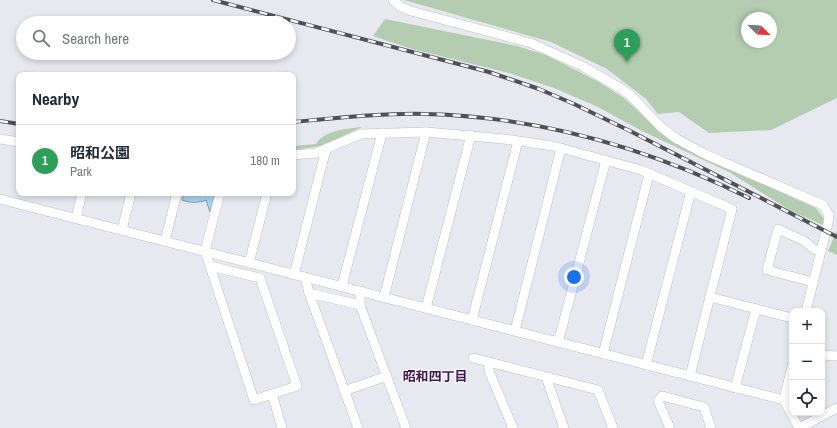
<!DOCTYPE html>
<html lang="en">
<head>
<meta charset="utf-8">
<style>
	body { margin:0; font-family:"Archivo Narrow","Noto Sans JP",sans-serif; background:#f6f6f7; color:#1f2937 }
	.controls { position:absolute; right:12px; bottom:12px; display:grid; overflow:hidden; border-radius:8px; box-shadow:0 2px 6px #0003 }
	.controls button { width:36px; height:36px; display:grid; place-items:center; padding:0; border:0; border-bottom:1px solid #e0e1e3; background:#fff; color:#1f2937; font:20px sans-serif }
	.compass { position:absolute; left:741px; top:12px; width:36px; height:36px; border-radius:50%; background:#fff; box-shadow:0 2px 6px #0003; rotate:114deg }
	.you { position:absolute; left:574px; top:277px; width:14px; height:14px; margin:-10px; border:3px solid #fff; border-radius:50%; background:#1a73e8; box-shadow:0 0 0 6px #1a73e833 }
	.badge { display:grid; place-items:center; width:26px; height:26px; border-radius:50%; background:#0b8043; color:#fff; font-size:13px; font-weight:700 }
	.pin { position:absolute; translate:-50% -33px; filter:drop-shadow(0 1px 2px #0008) }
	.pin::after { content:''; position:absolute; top:21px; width:14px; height:12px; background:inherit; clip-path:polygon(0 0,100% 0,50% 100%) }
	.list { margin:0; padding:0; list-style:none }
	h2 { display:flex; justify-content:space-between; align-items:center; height:52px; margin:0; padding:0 16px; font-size:17px }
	h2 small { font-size:13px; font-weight:400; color:#747a83 }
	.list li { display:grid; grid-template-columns:26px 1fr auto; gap:12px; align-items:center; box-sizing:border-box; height:72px; padding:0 16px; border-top:1px solid #e0e1e3 }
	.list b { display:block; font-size:15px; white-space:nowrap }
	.list p { margin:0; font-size:13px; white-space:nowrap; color:#747a83 }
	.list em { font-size:13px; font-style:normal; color:#747a83 }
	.icon { flex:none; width:22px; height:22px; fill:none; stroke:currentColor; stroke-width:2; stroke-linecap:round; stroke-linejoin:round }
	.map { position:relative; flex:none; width:837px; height:428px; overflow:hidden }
	.search { position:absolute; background:#fff; box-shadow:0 2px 6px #0003; left:16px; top:16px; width:280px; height:44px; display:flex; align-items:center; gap:10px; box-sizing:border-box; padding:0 14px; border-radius:22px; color:#747a83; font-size:15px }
	.panel { position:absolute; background:#fff; box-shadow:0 2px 6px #0003; left:16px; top:72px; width:280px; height:124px; border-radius:8px }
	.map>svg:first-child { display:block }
</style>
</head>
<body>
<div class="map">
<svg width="837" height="428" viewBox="0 0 837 428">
	<rect width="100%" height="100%" fill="#e7e8f0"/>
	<g fill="#b4ccb0" fill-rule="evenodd">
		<path d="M404 0H837V98L771 130 709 133 679 112 658 114 646 99 607 69 551 42ZM747 18H771V42H747Z"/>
		<polygon points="385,19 517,46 546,55 599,82 624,98 665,136 700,156 816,208 824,219 823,225 791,211 729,172 642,131 598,107 554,88 509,73 412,49 373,36"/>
		<path d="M362 127 322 146 293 150V146L316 144C325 130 346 129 362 127Z"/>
		<polygon points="837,230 837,255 828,251"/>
	</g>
	<path fill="#a9d4f0" stroke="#7e9cb0" d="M184 193H215L210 212 206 200C199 203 190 203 182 200Z"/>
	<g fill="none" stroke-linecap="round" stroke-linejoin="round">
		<g stroke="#bdbec5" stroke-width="10">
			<g id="minor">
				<polyline points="393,0 401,7 411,11 531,43 584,67 620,88 630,95 662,128 677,139 707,155 823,205 829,215 828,223 806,311"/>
				<polyline points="0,139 19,142"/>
				<polyline points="293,155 316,153 361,134 426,132 504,139 553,146 641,170 732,209 690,376"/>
				<polyline points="220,193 205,251 254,400 272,394 282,428"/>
				<polyline points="0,199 784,400"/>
				<polyline points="76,218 82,193"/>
				<polyline points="122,230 131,193"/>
				<polyline points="165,241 177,193"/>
				<polyline points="249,263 267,193"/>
				<polyline points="210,266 260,278 297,386 272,394"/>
				<polyline points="294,275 326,149"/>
				<polyline points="305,277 309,293 358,428"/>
				<polyline points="813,282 767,270 778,229 804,241 814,249 821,251"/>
				<polyline points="342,286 382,133"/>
				<polyline points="360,291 360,305 406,428"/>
				<polyline points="309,293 360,305"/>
				<polyline points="384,297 426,132"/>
				<polyline points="710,297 792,318"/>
				<polyline points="426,308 471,135"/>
				<polyline points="472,320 518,141"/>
				<polyline points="515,331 561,148"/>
				<polyline points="558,343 606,160"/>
				<polyline points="603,354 649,174"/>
				<polyline points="822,355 837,356"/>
				<polyline points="473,358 598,390 613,428"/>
				<polyline points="489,362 489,371 513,428"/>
				<polyline points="646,365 691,191"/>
				<polyline points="792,366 784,400 799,428 837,408"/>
				<polyline points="546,377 564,428"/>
				<polyline points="735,388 756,309"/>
				<polyline points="344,391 387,376"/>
				<polyline points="670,428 658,401 662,396 704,407 711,428"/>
			</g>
		</g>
		<use href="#minor" stroke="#fff" stroke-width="9"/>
		<g stroke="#505155" stroke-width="4">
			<g id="rail">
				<polyline points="213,0 489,72 539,89 574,104 630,131 837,237"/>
				<polyline points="0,121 19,124"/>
				<path d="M293 122C337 118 382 113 426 114 540 117 648 148 749 198"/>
			</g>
		</g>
		<use href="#rail" stroke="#f4f6fd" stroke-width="2.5" stroke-dasharray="8" stroke-linecap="butt"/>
	</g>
	<g text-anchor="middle" stroke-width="3" stroke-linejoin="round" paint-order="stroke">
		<g font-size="13" font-weight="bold" fill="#44194c" stroke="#f4f6fd">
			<text x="435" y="381">昭和四丁目</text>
		</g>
	</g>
</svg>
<div class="controls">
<button>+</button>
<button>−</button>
<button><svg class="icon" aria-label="locate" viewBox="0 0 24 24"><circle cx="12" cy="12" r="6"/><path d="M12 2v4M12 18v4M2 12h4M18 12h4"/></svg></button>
</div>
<svg class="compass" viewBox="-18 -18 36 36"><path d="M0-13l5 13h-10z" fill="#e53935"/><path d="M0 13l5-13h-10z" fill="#747a83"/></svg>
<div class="you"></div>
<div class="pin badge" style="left:627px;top:62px;background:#2e9e5b">1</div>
<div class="search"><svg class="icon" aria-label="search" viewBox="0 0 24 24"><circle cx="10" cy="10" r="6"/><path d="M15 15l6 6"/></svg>Search here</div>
<section class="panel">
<h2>Nearby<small></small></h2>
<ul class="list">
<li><span class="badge" style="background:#2e9e5b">1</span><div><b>昭和公園</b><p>Park</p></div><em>180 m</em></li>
</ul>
</section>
</div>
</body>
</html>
